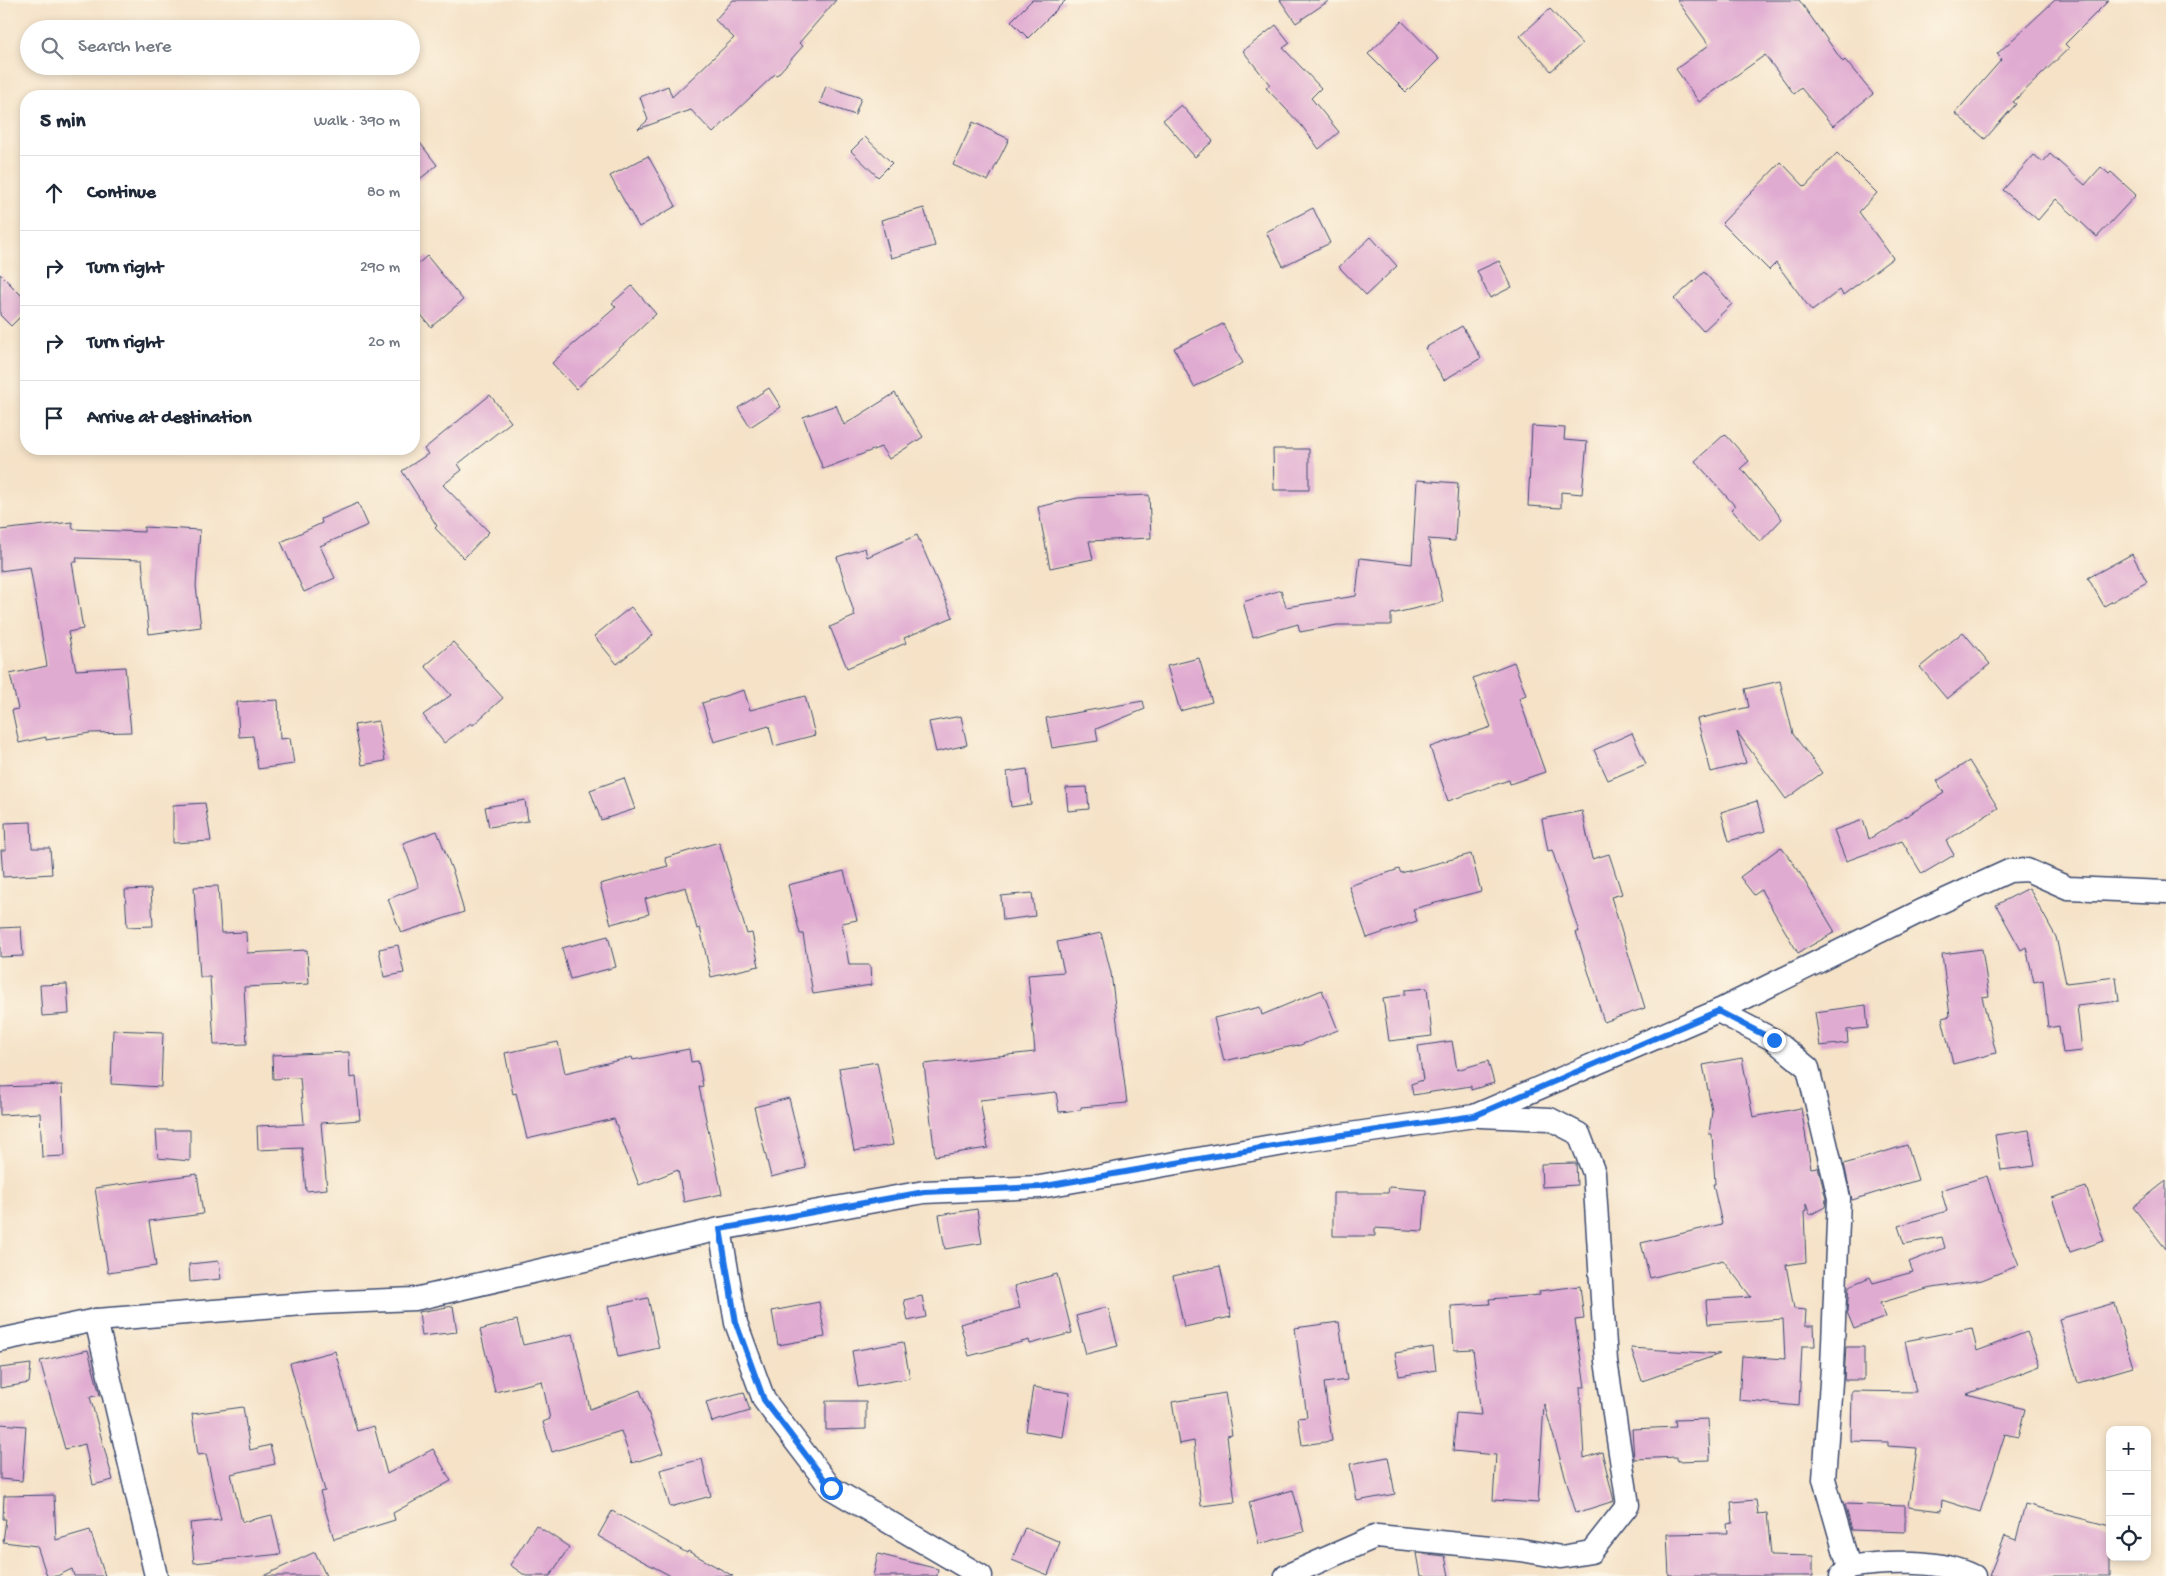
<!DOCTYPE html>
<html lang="en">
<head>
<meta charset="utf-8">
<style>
	body { margin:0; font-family:"Gochi Hand",sans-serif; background:#f6f6f7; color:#1f2937 }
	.controls { position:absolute; right:15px; bottom:15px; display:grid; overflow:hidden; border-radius:10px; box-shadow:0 2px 8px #0003 }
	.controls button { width:45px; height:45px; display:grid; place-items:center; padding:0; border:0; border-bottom:1px solid #e0e1e3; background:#fff; color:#1f2937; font:25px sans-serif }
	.stop { position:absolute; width:15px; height:15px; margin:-11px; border:4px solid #1a73e8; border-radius:50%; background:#fff }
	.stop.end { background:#1a73e8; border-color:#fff; box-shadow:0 1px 5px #0008 }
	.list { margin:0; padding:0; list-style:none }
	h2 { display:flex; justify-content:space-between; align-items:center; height:65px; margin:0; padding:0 20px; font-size:21px }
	h2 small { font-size:16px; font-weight:400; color:#747a83 }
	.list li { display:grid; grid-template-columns:32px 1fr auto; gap:15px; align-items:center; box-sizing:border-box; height:75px; padding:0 20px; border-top:1px solid #e0e1e3 }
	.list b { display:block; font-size:19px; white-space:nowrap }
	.list em { font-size:16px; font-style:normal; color:#747a83 }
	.icon { flex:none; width:28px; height:28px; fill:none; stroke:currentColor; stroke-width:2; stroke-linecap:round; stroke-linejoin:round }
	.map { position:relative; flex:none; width:2166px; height:1576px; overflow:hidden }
	.search { position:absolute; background:#fff; box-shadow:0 2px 8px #0003; left:20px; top:20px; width:400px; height:55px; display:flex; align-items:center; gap:12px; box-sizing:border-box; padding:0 18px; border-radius:28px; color:#747a83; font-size:19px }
	.panel { position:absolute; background:#fff; box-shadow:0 2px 8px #0003; left:20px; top:90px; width:400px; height:365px; border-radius:20px }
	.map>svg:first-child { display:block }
</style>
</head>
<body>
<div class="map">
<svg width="2166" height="1576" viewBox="0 0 2166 1576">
	<rect width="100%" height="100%" fill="#fcf5e5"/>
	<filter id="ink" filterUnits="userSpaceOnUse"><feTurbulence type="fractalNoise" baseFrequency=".02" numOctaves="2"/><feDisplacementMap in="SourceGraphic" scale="10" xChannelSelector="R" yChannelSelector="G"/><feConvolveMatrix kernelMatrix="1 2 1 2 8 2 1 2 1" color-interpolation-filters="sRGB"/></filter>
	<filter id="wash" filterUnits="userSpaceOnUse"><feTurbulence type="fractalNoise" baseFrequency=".0096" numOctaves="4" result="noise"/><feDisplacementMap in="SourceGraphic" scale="20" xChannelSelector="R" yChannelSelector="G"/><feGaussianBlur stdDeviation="1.12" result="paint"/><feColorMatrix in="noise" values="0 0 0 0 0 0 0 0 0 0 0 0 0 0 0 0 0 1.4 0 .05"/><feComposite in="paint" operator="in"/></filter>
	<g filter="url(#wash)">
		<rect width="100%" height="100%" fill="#f5e2c7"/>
		<g id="blocks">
			<g fill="#e0abd1">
				<polygon points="733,0 836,0 799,43 803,46 777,75 775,74 713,133 691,110 638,129 648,120 640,97 668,86 672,97 734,38 715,20"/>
				<polygon points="1032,0 1066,0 1028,38 1011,21"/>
				<polygon points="1280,0 1330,0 1296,23"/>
				<polygon points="1677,0 1799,0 1843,62 1845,60 1873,94 1833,126 1801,88 1794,94 1765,55 1699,102 1676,69 1709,45"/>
				<polygon points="2055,0 2109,0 2065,44 2069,48 2013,102 2016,104 1985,139 1955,113 2002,59 1997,54"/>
				<polygon points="1550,9 1582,44 1551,71 1520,36"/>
				<polygon points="1402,21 1439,59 1406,92 1368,54"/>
				<polygon points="1276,25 1290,43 1283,48 1321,88 1311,98 1339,132 1319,149 1302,126 1266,88 1270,85 1243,51"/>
				<polygon points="826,86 861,98 855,115 820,103"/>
				<polygon points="1181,105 1213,141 1195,157 1163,120"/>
				<polygon points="973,122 1009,139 988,181 953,165"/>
				<polygon points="414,135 437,165 414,184"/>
				<polygon points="865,137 892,163 878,177 851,151"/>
				<polygon points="1837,153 1877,193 1859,212 1893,258 1843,295 1840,290 1812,311 1776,263 1769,270 1722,223 1781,162 1805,187"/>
				<polygon points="2050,154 2085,185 2101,167 2109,174 2111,172 2136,195 2097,237 2056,199 2038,220 2003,190 2034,155 2043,162"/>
				<polygon points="648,156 676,206 639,227 610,176"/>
				<polygon points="924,208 935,246 891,258 881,220"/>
				<polygon points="1313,208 1330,243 1283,266 1266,232"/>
				<polygon points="1371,237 1397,266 1366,295 1339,267"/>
				<polygon points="427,256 463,300 431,327 414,306 414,267"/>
				<polygon points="1499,261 1512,287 1490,298 1477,271"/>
				<polygon points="1704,272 1732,304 1703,331 1674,299"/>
				<polygon points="0,274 26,300 26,311 11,326 0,315"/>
				<polygon points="632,286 656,314 576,389 552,363 616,307 612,303"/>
				<polygon points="1223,324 1243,363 1194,387 1174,348"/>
				<polygon points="1462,326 1481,358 1444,380 1425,348"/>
				<polygon points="769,388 781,407 750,427 738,408"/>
				<polygon points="895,393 923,437 889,459 881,447 823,469 803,417 836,405 844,425"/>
				<polygon points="490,395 511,422 458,464 462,470 443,485 489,532 464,558 435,528 437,526 402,471 428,454 424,449"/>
				<polygon points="1532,426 1565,428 1564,440 1587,442 1582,494 1561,492 1561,508 1528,506"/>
				<polygon points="1725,434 1749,461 1741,468 1782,519 1760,542 1731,509 1735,506 1695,461"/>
				<polygon points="1273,449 1309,449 1309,490 1274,490"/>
				<polygon points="1417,480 1458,483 1455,541 1428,539 1443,602 1391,614 1391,625 1337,625 1300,632 1298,624 1253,637 1243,602 1281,590 1286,607 1356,596 1360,558 1412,564"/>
				<polygon points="1149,495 1151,538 1089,541 1093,559 1050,568 1038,507 1078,498"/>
				<polygon points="358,503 368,525 320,546 335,578 304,592 281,542 322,523 321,519"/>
				<polygon points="72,522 73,529 144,532 144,527 200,530 196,586 201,627 149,634 142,560 76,558 77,562 72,562 83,629 68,632 76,670 125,667 131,732 90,733 46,740 46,737 19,743 12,710 18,709 10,674 47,666 30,567 0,571 0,530"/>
				<polygon points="917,535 953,617 904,638 906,643 847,668 830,627 855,616 837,557 865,548 867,557"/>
				<polygon points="2132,554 2147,582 2104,606 2088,578"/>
				<polygon points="631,607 653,635 617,664 594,636"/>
				<polygon points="1963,632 1990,664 1947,699 1920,667"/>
				<polygon points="453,642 503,698 473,725 471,723 444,743 423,715 451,695 425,666"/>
				<polygon points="1199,658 1212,702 1180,711 1167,666"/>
				<polygon points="1514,662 1526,695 1519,698 1545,772 1510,784 1509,780 1448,801 1430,747 1491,727 1473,678"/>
				<polygon points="1780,681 1793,734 1822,773 1786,799 1737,732 1746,763 1711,772 1697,719 1749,707 1745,689"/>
				<polygon points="744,690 750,710 805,696 815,735 774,746 769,726 714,742 702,703"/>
				<polygon points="278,700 280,739 290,738 294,764 258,769 253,736 239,737 237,702"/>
				<polygon points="1143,701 1145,709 1096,729 1098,741 1052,748 1046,718"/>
				<polygon points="961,716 967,745 936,752 929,722"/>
				<polygon points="378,721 385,761 362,765 354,725"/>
				<polygon points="1632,733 1646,764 1608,780 1594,750"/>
				<polygon points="1969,761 1998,808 1946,841 1954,855 1922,874 1902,841 1846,861 1834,830 1863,820 1869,839 1944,793 1937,781"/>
				<polygon points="1027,769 1031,804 1011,807 1007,772"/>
				<polygon points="624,778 635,809 601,820 590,790"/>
				<polygon points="1087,787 1089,809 1068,811 1066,788"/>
				<polygon points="525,800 528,821 489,827 485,807"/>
				<polygon points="1757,801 1765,831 1729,841 1721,812"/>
				<polygon points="205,803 211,841 173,843 173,805"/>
				<polygon points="1582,811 1592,859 1609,854 1622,894 1611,897 1645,1008 1604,1022 1576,932 1579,932 1552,850 1548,851 1542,819"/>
				<polygon points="31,822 32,848 50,848 52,874 3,877 1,850 6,850 5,823"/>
				<polygon points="437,831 454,875 464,912 401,933 388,899 419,887 403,843"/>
				<polygon points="719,842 747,934 752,933 759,966 711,977 700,928 697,929 686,887 645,899 649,914 611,924 600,884 668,866 665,858"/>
				<polygon points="1781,847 1798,870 1835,932 1798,953 1761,890 1754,895 1740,877"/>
				<polygon points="1471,854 1481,891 1413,909 1417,921 1367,938 1349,886 1399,869 1401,873"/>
				<polygon points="844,871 857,920 842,923 849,965 870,965 871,985 813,994 803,934 800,934 788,885"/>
				<polygon points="218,886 221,933 246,932 247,953 307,950 309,984 244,987 247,1044 214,1045 210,977 200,977 194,887"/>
				<polygon points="2029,888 2056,937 2066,983 2116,977 2119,1001 2077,1006 2082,1051 2063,1053 2059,1026 2048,1028 2043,980 2034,982 2026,947 2021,950 1996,905"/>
				<polygon points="151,889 153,926 127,927 125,890"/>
				<polygon points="1032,893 1035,916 1003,920 1001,896"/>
				<polygon points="21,927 23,956 0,957 0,928"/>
				<polygon points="1101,933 1111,973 1127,1103 1081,1107 1081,1110 1059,1112 1056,1092 980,1100 988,1148 935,1156 924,1064 1035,1052 1028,975 1064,972 1057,942"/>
				<polygon points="608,936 616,967 570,979 562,948"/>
				<polygon points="398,945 404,973 384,977 379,949"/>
				<polygon points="1982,949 1989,996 1982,997 1996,1053 1953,1064 1942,1018 1950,1016 1942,954"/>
				<polygon points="67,984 69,1014 42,1016 40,985"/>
				<polygon points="1427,988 1432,1036 1389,1041 1383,998 1405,995 1405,990"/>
				<polygon points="1322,990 1338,1030 1298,1046 1298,1045 1224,1061 1214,1018 1260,1007 1262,1015"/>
				<polygon points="1866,1005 1868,1028 1847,1030 1848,1043 1820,1046 1815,1012"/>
				<polygon points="113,1030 163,1032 161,1087 111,1084"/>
				<polygon points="1452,1041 1457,1070 1488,1061 1494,1083 1471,1090 1471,1086 1413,1095 1411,1084 1423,1080 1418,1046"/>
				<polygon points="558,1042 565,1073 632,1057 633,1060 689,1049 691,1062 698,1061 703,1086 699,1087 722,1194 684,1202 678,1170 639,1185 614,1119 527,1139 516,1093 513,1094 505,1053"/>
				<polygon points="349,1052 350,1078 356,1077 360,1120 321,1123 327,1189 306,1191 302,1148 258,1150 257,1126 304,1124 300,1078 273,1079 272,1055"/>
				<polygon points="1742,1058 1753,1117 1801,1108 1811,1168 1818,1167 1826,1199 1825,1207 1810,1215 1806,1204 1806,1211 1804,1212 1806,1262 1786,1265 1794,1309 1806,1310 1805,1326 1814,1326 1815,1346 1802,1346 1799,1406 1739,1400 1742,1356 1785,1359 1783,1319 1708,1324 1706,1300 1751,1297 1723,1260 1650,1278 1641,1243 1722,1224 1713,1184 1715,1184 1712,1134 1709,1134 1712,1111 1703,1065"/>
				<polygon points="877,1062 893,1145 854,1151 839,1068"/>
				<polygon points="62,1085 65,1156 42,1157 40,1113 0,1115 0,1087"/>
				<polygon points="789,1098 806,1168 771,1177 754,1107"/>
				<polygon points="156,1130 190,1130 190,1161 158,1158"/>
				<polygon points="2029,1130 2035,1166 2001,1170 1995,1135"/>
				<polygon points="1907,1145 1918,1180 1852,1200 1844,1164"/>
				<polygon points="1576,1163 1577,1185 1542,1187 1541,1164"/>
				<polygon points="197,1174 203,1214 149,1221 156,1266 108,1273 95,1188"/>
				<polygon points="1987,1176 2003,1226 2019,1265 1982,1280 1927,1289 1880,1303 1886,1317 1854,1329 1847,1312 1849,1286 1870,1277 1873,1283 1913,1272 1909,1262 1945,1248 1942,1237 1904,1244 1898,1226 1947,1211 1941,1190"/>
				<polygon points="2166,1181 2166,1249 2133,1207"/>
				<polygon points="1389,1187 1426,1190 1423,1231 1375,1228 1375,1236 1333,1236 1333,1193 1388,1193"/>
				<polygon points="2086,1187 2104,1241 2070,1252 2052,1198"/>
				<polygon points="977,1209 982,1243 945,1249 939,1215"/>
				<polygon points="219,1261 221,1279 190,1282 189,1264"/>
				<polygon points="1220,1266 1231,1317 1184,1327 1173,1276"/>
				<polygon points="1057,1274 1072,1333 1030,1344 1029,1340 969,1356 960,1324 1020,1308 1014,1286"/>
				<polygon points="1580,1286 1584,1319 1575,1320 1585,1387 1580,1387 1584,1458 1602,1452 1614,1501 1576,1513 1544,1404 1538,1503 1493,1500 1496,1455 1453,1451 1456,1413 1481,1415 1473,1349 1454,1350 1451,1306 1490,1304 1489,1299 1540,1295 1539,1291"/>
				<polygon points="922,1296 926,1317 908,1321 904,1300"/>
				<polygon points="648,1298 659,1348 618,1357 608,1306"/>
				<polygon points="819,1302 825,1337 778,1345 772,1311"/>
				<polygon points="2114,1303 2133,1367 2078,1383 2059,1319"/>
				<polygon points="453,1306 457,1332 422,1336 419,1312"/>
				<polygon points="1108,1307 1118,1346 1086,1354 1076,1316"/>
				<polygon points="517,1320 523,1345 573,1334 590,1409 640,1390 663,1453 632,1463 621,1431 552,1452 543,1422 550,1419 542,1381 495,1392 480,1330"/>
				<polygon points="1339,1322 1347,1380 1324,1383 1332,1441 1302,1445 1298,1418 1307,1417 1295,1328"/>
				<polygon points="1972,1328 1977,1351 2027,1332 2040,1366 1967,1394 2025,1409 2018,1437 2005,1434 1980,1512 1942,1500 1941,1511 1909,1507 1917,1448 1888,1446 1888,1442 1851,1441 1852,1391 1916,1392 1905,1341"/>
				<polygon points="903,1342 910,1378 858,1387 852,1351"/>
				<polygon points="1433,1347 1436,1370 1399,1376 1395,1353"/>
				<polygon points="1846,1347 1864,1347 1864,1380 1844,1380"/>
				<polygon points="1631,1348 1720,1354 1642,1381"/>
				<polygon points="88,1350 100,1395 90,1397 113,1480 93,1485 85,1444 65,1449 40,1361"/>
				<polygon points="335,1351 357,1431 374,1426 387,1474 433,1449 451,1481 393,1513 395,1520 334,1539 320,1492 325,1491 290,1363"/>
				<polygon points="31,1364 29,1383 0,1388 0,1368"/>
				<polygon points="1033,1387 1070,1393 1063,1437 1026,1431"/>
				<polygon points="744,1392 750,1411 712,1422 706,1402"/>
				<polygon points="1225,1393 1232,1435 1227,1436 1235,1502 1201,1506 1194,1441 1179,1444 1172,1402"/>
				<polygon points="826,1401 866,1401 866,1429 826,1430"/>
				<polygon points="243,1407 250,1450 270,1445 275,1464 231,1474 242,1522 272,1515 281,1554 194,1563 190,1523 221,1520 206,1454 198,1455 192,1414"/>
				<polygon points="1708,1419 1710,1460 1677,1461 1677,1457 1634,1459 1632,1429 1676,1427 1675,1420"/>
				<polygon points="0,1424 26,1426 22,1481 0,1479"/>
				<polygon points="1388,1457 1395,1494 1357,1501 1350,1464"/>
				<polygon points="702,1459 711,1496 670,1507 660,1470"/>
				<polygon points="1293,1490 1304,1532 1259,1544 1249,1502"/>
				<polygon points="54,1495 56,1540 90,1530 105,1576 74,1576 72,1569 57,1576 47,1576 37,1546 3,1542 6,1519 3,1519 4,1496"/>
				<polygon points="1756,1500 1758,1514 1767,1513 1771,1555 1813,1556 1813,1576 1669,1576 1667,1534 1728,1533 1727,1524 1733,1523 1731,1502"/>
				<polygon points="1845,1504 1905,1506 1905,1532 1852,1530"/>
				<polygon points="2025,1504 2110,1526 2110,1576 1989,1576 2005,1536 2016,1540"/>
				<polygon points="612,1511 687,1553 688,1551 733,1576 671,1576 631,1555 598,1536"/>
				<polygon points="536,1525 569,1547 550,1576 526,1576 510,1565"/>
				<polygon points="1025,1527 1060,1542 1048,1575 1012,1560"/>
				<polygon points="315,1552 326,1576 263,1576"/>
				<polygon points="1417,1553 1445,1556 1449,1576 1421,1576"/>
				<polygon points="878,1554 938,1569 937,1576 873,1576"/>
			</g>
		</g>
	</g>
	<g filter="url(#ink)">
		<use href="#blocks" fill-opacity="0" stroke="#3c4a6e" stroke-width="1"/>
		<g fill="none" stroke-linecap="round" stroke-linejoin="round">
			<g stroke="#3c4a6e" stroke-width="25">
				<g id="street">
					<polyline points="1718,1011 1774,1040 1808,1068 1839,1198 1832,1368 1824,1479 1849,1567"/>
					<polyline points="720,1229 736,1323 764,1400 831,1488 981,1576"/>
					<polyline points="96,1320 156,1576"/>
					<polyline points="0,1340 96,1320 317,1303 415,1299 720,1229 924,1192 1040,1187 1295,1142 1474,1116 1718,1011 1919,912 2009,871 2027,870 2068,888 2166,892"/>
					<polyline points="1286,1576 1377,1536 1521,1550 1561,1557 1591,1552 1628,1505 1606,1361 1594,1173 1579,1134 1550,1119 1480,1116"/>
					<path d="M1841 1576 1849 1567C1884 1561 1941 1559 1974 1576"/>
				</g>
			</g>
			<use href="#street" stroke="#fff" stroke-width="22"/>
		</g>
	</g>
	<g fill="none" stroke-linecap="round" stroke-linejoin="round" filter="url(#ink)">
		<polyline stroke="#1a73e8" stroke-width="6" points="831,1488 764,1400 736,1323 720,1229 924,1192 1040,1187 1295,1142 1474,1116 1718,1011 1774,1040"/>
	</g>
</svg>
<div class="controls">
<button>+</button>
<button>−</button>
<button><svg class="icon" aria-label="locate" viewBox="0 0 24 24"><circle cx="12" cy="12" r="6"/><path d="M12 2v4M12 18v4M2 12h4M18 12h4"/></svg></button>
</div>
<div class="stop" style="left:831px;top:1488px"></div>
<div class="stop end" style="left:1774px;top:1040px"></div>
<div class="search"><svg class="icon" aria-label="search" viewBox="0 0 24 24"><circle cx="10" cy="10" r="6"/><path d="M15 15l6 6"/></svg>Search here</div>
<section class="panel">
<h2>5 min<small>Walk · 390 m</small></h2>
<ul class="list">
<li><svg class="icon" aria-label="ahead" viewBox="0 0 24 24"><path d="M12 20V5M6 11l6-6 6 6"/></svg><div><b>Continue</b></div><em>80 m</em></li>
<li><svg class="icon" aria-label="right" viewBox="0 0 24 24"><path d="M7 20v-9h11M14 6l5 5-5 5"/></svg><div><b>Turn right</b></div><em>290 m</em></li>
<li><svg class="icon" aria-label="right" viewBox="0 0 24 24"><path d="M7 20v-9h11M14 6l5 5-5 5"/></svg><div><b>Turn right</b></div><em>20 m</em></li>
<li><svg class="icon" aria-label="arrive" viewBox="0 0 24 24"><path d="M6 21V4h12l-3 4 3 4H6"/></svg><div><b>Arrive at destination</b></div></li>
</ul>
</section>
</div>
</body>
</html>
